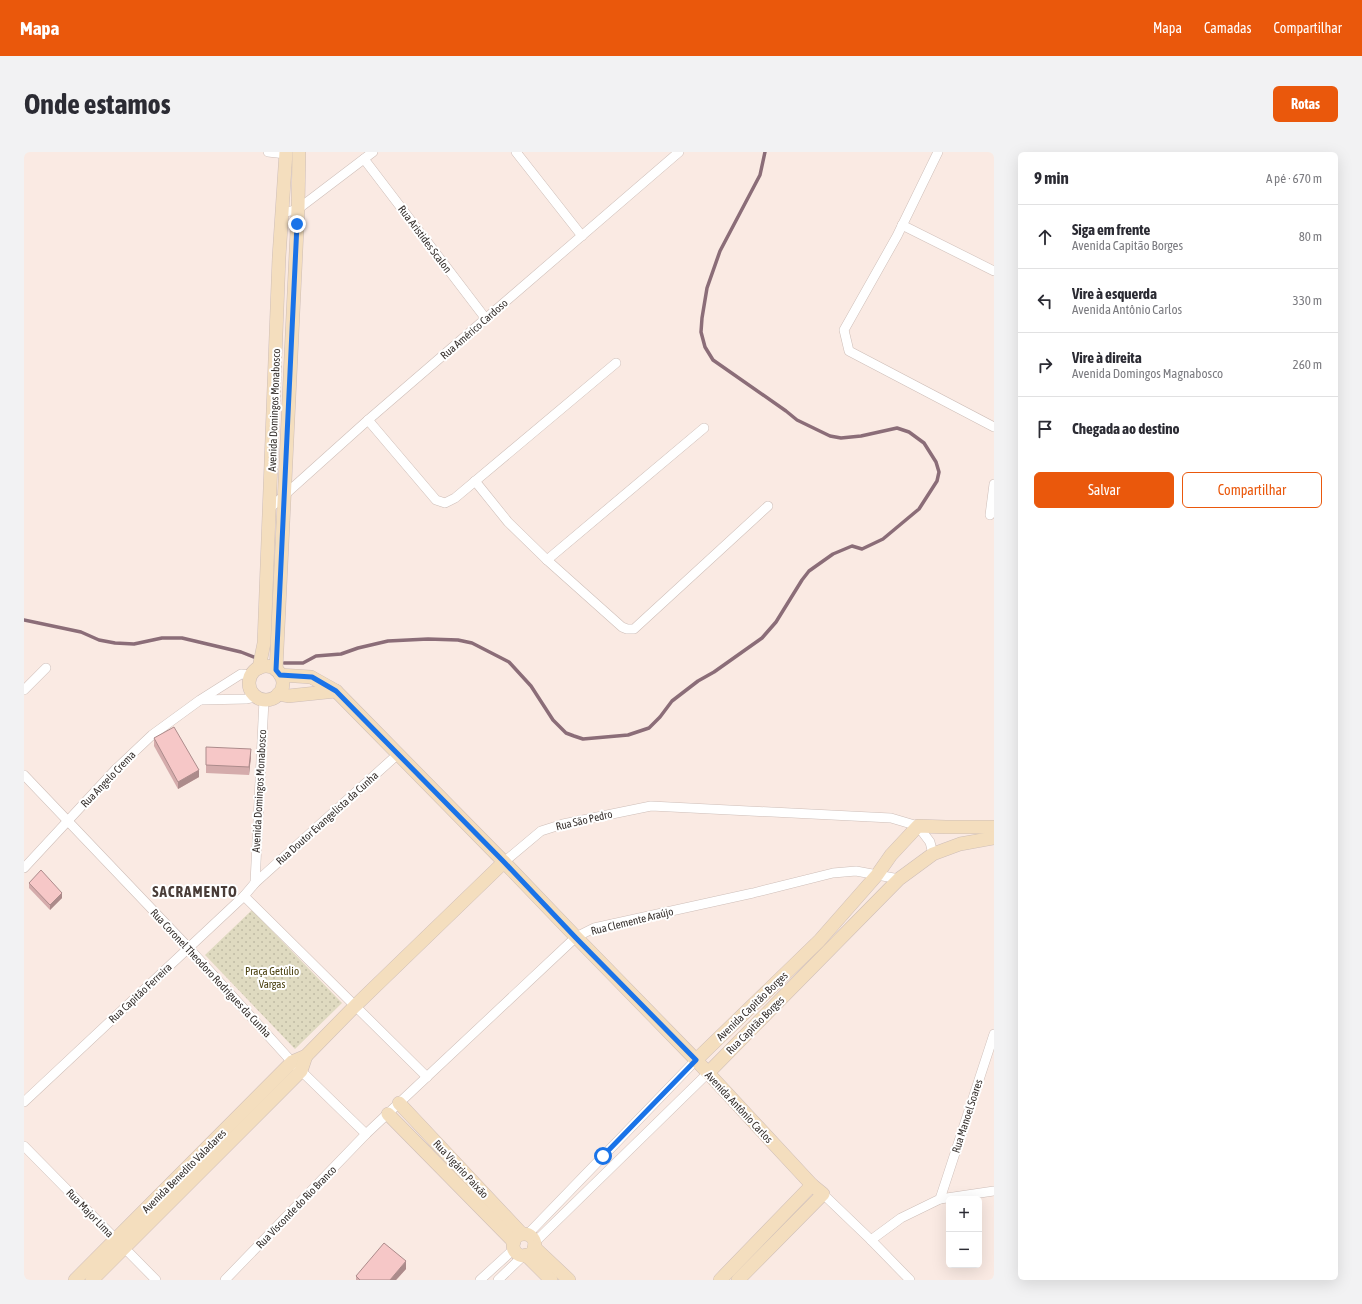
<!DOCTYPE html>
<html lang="pt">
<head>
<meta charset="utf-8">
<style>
	body { margin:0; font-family:"Asap Condensed",sans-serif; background:#f2f2f3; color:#2b2b33 }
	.controls { position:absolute; right:12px; bottom:12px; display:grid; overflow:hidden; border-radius:6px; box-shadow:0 4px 16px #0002 }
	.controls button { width:36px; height:36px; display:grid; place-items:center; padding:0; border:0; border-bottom:1px solid #e1e1e2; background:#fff; color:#2b2b33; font:20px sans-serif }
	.stop { position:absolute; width:12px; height:12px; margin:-9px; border:3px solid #1a73e8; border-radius:50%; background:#fff }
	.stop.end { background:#1a73e8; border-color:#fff; box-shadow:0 1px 4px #0008 }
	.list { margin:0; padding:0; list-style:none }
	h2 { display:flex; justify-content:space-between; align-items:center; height:52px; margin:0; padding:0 16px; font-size:17px }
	h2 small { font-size:13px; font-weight:400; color:#7c7c81 }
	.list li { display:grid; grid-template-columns:26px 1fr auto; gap:12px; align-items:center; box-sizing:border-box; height:64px; padding:0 16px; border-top:1px solid #e1e1e2 }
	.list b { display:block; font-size:15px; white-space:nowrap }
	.list p { margin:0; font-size:13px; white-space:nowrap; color:#7c7c81 }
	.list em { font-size:13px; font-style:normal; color:#7c7c81 }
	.actions { display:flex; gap:8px; padding:12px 16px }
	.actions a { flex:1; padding:9px 0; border:1px solid #ea580c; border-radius:6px; text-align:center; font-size:14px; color:#ea580c }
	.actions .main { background:#ea580c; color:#fff }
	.icon { flex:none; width:22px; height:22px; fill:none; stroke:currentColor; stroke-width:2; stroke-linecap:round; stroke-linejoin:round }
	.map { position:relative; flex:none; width:970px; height:1128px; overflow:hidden; border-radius:6px }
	header { display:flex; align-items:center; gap:24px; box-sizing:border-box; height:56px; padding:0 20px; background:#ea580c; color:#fff }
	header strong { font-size:19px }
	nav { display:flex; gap:22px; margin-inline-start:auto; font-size:14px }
	.intro { display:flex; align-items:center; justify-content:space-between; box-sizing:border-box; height:96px; padding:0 24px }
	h1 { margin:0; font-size:28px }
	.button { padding:10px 18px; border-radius:6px; background:#ea580c; color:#fff; font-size:14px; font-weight:700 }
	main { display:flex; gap:24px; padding:0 24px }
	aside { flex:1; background:#fff; border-radius:6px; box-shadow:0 4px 16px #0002 }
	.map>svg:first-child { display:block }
</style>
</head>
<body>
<header>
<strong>Mapa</strong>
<nav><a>Mapa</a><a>Camadas</a><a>Compartilhar</a></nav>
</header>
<div class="intro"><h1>Onde estamos</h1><a class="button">Rotas</a></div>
<main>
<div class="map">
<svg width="970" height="1128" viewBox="0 0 970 1128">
	<defs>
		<pattern id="park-dots" width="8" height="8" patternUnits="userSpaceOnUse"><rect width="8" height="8" fill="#dfdac0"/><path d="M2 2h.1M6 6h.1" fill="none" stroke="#c0bba5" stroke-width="1.8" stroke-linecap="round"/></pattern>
	</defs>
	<rect width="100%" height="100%" fill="#faeae3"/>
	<polygon fill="url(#park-dots)" points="228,758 318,851 271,897 181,803"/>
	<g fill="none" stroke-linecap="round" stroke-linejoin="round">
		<g stroke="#8b6d78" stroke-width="3.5">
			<polyline points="0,468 57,480 75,488 91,491 110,492 138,486 158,486 217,500 232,506"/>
			<polyline points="260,511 279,511 292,504 317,502 334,496 364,489 404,487 434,488 448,491 485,510 507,534 529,568 542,581 550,584 559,587 604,583 625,576 636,565 648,549 674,529 690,520 738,486 752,470 778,428 785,419 809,402 828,394 838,397 859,387 895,357 913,329 915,320 912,310 900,291 885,280 873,276 837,284 817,286 806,284 773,268 762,259 689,208 681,195 677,180 678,166 683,136 696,99 736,23 741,0"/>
		</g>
		<g stroke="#cebeb8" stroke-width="10">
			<g id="street">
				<polyline points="244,0 262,2"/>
				<polyline points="492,0 558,84"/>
				<polyline points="914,0 873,84 820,178 825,199 970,275"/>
				<polyline points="340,7 462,167"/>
				<polyline points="259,61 274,57 349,0"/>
				<polyline points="878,73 970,119"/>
				<polyline points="344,268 412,348 421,351 431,346 592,211"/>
				<polyline points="451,329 484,370 523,408 598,475 603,477 610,477 744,354"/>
				<polyline points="246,356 344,268 655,0"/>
				<polyline points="966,363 970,332"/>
				<polyline points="523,408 680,276"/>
				<polyline points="0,538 22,516"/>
				<polyline points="177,548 222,547 232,545"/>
				<polyline points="0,623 164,795 268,910 342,982"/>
				<polyline points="480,710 517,679 539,672 627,654 867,666 894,674 906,690 909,702"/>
				<polyline points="0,716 91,618 128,583 176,548 217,522 227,523"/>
				<polyline points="231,731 240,548"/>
				<polyline points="220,744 403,925"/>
				<polyline points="0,950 220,744 231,731 374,602"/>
				<polyline points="0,994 132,1128"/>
				<polyline points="799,1042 847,1088 886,1128"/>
				<polyline points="916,1047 970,882"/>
				<polyline points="503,1083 672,908"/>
				<polyline points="847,1088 877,1066 916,1047 970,1039"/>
				<polyline points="510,1091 684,921"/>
				<polyline points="201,1128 342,982 552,785 570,776 729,741 809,721 832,719 875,727"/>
				<polyline points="456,1128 490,1097"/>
				<polyline points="474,1128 499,1104"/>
			</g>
		</g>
		<g stroke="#cebeb8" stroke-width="14">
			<g id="secondary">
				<circle cx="242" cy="531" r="17"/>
				<polyline points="235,516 240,491 255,105 262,0"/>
				<polyline points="252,518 274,57 275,0"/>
				<polyline points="256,523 287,525 312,539 480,710 552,785 672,908 788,1033 799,1042 714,1128"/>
				<polyline points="254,542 264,544 312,539"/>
				<polyline points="672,908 795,789 853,723 867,703 894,674 922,675 970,675"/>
				<polyline points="684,921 875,727 909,702 936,692 970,686"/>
				<polyline points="375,951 498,1082"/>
				<polyline points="364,962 490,1090"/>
				<circle cx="500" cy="1093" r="11"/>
				<polyline points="510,1095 545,1128"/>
				<polyline points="502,1103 527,1128"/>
				<polyline points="51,1128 268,910 282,904 331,854 480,710"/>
				<polyline points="68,1128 277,919 282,904"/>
				<polyline points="696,1128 788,1033"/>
			</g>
		</g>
		<use href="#street" stroke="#fff" stroke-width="9"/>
		<use href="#secondary" stroke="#f4debe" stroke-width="13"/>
	</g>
	<g fill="#d4abab">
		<polygon points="130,586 175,625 154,637 130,594"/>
		<polygon points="227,604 225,623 182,621 182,613"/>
		<polygon points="5,731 38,746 26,758 5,736"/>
		<polygon points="382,1117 372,1128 332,1128 332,1124"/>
	</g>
	<g fill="#ac8b8b">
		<polygon points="227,597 227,604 225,623 225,615"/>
		<polygon points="175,618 175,625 154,637 154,630"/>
		<polygon points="38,741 38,746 26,758 26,753"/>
		<polygon points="382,1109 382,1117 372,1128 366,1128"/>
	</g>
	<g fill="#f6c7c7" stroke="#ac8b8b">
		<polygon points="150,575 175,618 154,630 130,586"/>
		<polygon points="182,595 227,597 225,615 182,613"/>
		<polygon points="17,718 38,741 26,753 5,731"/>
		<polygon points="360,1091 382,1109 366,1128 336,1128 332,1124"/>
	</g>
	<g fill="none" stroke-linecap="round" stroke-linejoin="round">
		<polyline stroke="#1a73e8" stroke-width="5" points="273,72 252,518 256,523 288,525 312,539 480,710 552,786 672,908 579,1004"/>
	</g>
	<g text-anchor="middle" stroke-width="4" stroke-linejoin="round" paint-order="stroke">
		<g font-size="11" fill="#36302d" stroke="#fff">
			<text transform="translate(401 87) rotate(53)" y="4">Rua Aristides Scalon</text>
			<text transform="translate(450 177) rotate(-41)" y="4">Rua Américo Cardoso</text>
			<text transform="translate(250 258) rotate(-88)" y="4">Avenida Domingos Monabosco</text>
			<text transform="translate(84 627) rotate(-46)" y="4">Rua Angelo Crema</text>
			<text transform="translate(235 639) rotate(-87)" y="4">Avenida Domingos Monabosco</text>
			<text transform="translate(303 666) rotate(-42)" y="4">Rua Doutor Evangelista da Cunha</text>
			<text transform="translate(560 668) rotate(-13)" y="4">Rua São Pedro</text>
			<text transform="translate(608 769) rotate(-14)" y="4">Rua Clemente Araújo</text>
			<text transform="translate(187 821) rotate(47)" y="4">Rua Coronel Theodoro Rodrigues da Cunha</text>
			<text transform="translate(116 841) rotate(-43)" y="4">Rua Capitão Ferreira</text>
			<text transform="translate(728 854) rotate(-44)" y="4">Avenida Capitão Borges</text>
			<text transform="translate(731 873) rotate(-45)" y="4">Rua Capitão Borges</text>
			<text transform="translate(715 955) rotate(47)" y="4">Avenida Antônio Carlos</text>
			<text transform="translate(943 964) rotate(-72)" y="4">Rua Manoel Soares</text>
			<text transform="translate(437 1017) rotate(47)" y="4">Rua Vigário Paixão</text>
			<text transform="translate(160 1019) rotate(-45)" y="4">Avenida Benedito Valadares</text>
			<text transform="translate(272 1055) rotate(-46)" y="4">Rua Visconde do Rio Branco</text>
			<text transform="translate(66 1061) rotate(46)" y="4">Rua Major Lima</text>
		</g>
		<g font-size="11" fill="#4a400f" stroke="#fff">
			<text x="248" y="823">Praça Getúlio<tspan x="248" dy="13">Vargas</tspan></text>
		</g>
		<g font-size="15" font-weight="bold" letter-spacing="1" fill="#493c37" stroke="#fff">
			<text x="171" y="745">SACRAMENTO</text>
		</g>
	</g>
</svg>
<div class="controls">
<button>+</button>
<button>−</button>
</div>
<div class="stop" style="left:579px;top:1004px"></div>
<div class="stop end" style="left:273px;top:72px"></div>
</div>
<aside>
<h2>9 min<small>A pé · 670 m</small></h2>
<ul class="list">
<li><svg class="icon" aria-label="ahead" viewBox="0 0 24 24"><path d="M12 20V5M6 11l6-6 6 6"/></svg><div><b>Siga em frente</b><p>Avenida Capitão Borges</p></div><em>80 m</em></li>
<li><svg class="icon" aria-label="left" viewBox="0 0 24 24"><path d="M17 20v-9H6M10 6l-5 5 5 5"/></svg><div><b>Vire à esquerda</b><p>Avenida Antônio Carlos</p></div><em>330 m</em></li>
<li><svg class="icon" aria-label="right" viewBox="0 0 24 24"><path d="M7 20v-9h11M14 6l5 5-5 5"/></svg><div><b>Vire à direita</b><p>Avenida Domingos Magnabosco</p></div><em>260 m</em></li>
<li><svg class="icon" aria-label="arrive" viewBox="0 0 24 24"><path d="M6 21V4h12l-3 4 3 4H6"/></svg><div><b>Chegada ao destino</b></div></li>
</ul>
<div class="actions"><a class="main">Salvar</a><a>Compartilhar</a></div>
</aside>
</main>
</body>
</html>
